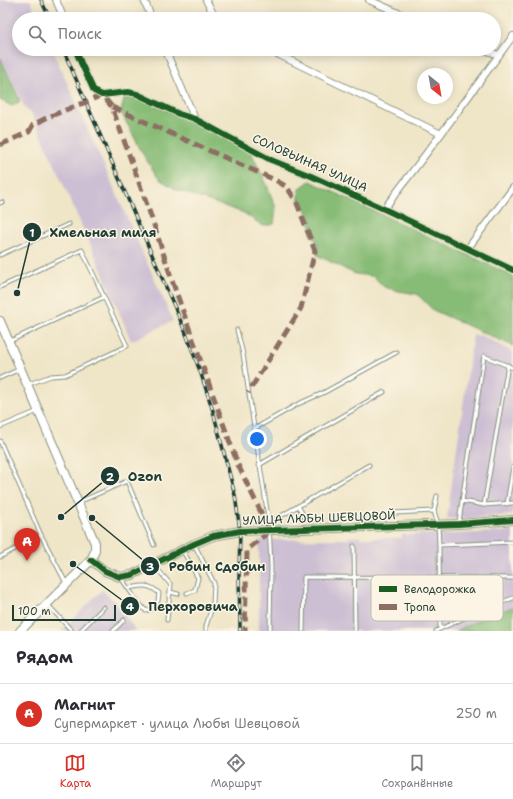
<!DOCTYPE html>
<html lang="ru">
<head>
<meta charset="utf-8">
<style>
	body { margin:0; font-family:"Shantell Sans",sans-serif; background:#f7f7f7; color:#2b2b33 }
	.compass { position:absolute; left:417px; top:68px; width:36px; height:36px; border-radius:50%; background:#fff; box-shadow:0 2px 10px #0003; rotate:149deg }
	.scale { position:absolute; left:12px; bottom:10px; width:104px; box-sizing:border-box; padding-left:4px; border:2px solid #1f3d34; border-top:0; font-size:11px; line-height:14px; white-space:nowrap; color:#1f3d34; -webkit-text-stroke:3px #fcf5e5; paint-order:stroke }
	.you { position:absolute; left:257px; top:439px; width:14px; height:14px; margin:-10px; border:3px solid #fff; border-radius:50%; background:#1a73e8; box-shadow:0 0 0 6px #1a73e833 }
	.badge { display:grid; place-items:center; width:26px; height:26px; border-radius:50%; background:#d93025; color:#fff; font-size:13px; font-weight:700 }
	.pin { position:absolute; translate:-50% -33px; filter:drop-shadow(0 1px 2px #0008) }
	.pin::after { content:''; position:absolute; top:21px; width:14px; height:12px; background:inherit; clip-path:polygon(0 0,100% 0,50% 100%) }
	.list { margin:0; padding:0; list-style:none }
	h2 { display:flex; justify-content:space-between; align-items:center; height:52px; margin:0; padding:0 16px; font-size:17px }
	h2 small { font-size:13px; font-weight:400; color:#7c7c81 }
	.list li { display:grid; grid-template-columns:26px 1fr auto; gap:12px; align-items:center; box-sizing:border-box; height:60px; padding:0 16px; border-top:1px solid #e1e1e2 }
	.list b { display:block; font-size:15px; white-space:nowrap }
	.list p { margin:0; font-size:13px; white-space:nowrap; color:#7c7c81 }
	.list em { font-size:13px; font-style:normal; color:#7c7c81 }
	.icon { flex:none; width:22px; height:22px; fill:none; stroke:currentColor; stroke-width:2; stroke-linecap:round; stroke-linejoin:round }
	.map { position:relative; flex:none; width:513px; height:631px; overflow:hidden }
	.search { position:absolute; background:#fff; box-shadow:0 2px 10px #0003; left:12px; right:12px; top:12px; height:44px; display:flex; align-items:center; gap:10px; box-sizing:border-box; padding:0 14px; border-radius:22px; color:#7c7c81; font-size:15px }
	.sheet { height:112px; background:#fff }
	nav { display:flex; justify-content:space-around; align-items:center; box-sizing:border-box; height:56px; border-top:1px solid #e1e1e2; background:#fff; font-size:11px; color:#7c7c81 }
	nav a { display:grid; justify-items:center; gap:2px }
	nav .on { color:#d93025 }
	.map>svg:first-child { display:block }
</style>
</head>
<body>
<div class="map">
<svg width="513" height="631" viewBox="0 0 513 631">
	<rect width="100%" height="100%" fill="#fcf5e5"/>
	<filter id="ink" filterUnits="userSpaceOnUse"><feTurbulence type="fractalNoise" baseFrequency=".025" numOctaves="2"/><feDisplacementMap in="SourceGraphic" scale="8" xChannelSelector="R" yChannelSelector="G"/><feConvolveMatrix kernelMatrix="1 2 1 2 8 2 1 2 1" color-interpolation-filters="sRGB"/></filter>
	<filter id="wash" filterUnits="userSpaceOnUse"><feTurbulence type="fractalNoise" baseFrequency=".012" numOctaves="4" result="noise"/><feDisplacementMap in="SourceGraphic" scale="16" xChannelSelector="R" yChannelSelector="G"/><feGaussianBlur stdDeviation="0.9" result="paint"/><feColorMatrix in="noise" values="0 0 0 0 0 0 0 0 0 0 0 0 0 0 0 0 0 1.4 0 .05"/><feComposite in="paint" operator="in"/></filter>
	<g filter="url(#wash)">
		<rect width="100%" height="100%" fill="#efe5c7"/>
		<g fill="#ccbed3">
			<polygon points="0,0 30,0 39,19 19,19 19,49 52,49 173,321 131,341 103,273 32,114 25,108 0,56"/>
			<polygon points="473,335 482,336 513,352 513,515 455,519 447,518"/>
			<polygon points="513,531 513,610 460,631 259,631 259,540 349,539 349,537 360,536 360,538 402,538 402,535 435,534 442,535"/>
			<polygon points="102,590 117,604 136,631 61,631"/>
		</g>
		<g fill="#87bc76" stroke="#537c55">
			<polygon points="0,57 20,101 12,106 0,100"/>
			<polygon points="136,97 183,117 251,152 266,183 276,208 274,224 263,226 244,213 177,190 159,179 144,156 121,112 124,99"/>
			<polygon points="310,181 513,276 513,346 433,310 417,294 399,291 384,287 373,276 355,274 317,255 318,244 312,234 309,214 299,202 299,189"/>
			<path d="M513 607V631H457C474 621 494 614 513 607Z"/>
		</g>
	</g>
	<g filter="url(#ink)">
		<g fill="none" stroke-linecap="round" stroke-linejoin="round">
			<g stroke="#87917e" stroke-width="5">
				<g id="service">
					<polyline points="0,203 2,202"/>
					<polyline points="0,255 69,224"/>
					<polyline points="0,287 82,250 127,346 65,375 51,376 29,384"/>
					<polyline points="237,330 243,354 250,401 269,523 271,567 270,631"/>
					<polyline points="10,341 104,297"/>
					<polyline points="0,378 20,369"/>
					<polyline points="0,427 38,411"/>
					<polyline points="254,429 298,404 323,393 397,352"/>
					<polyline points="0,441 41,535 66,583"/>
					<polyline points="259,465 384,392"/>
					<polyline points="437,496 434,511 438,524 439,545 440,628"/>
					<polyline points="462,501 484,356 513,368"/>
					<polyline points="79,502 127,481 154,545"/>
					<polyline points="507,504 513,467"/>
					<polyline points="484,505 508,365"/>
					<polyline points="298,506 305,518"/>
					<polyline points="394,513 434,511"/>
					<polyline points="459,522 462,501 484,505 513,503"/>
					<polyline points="269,523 369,465"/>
					<polyline points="194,544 214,583 213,604 206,626 206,631"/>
					<polyline points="439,545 466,544 513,542"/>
					<polyline points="354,546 355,631"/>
					<polyline points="183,551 198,578 195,590 187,593"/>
					<polyline points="0,557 41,535"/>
					<polyline points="154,565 171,585 170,592 178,594"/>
					<path d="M121 578 137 601 146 611 154 608 158 601 159 593C148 583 142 586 129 588"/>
					<polyline points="47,604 72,631"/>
					<polyline points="167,620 170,592"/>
					<polyline points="80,631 104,607"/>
					<polyline points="113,631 124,620"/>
					<polyline points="303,631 304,577 513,578"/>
					<polyline points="436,631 479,611 513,598"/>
				</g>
			</g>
			<g stroke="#87917e" stroke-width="8">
				<g id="minor">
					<polyline points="56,0 64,19"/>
					<polyline points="144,0 152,19"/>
					<polyline points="206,0 216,19"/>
					<polyline points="369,0 412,19"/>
					<polyline points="75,49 81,63 94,91 102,95 128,92 137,94 179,114 195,119 271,160 311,176 384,209 513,270"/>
					<polyline points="165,49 195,119"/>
					<polyline points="267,49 441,134"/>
					<polyline points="481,49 499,55"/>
					<polyline points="384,209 441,134 513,36"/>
					<polyline points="468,248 513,188"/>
				</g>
			</g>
			<g stroke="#87917e" stroke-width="10">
				<g id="tertiary">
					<polyline points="0,321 95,543 95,551 91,560 20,631"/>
					<polyline points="91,560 105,571 120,577 132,575 194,544 213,536 240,531 459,524 513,520"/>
				</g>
			</g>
			<use href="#service" stroke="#fff" stroke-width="3"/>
			<use href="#minor" stroke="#fff" stroke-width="6"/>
			<use href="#tertiary" stroke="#fff" stroke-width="8"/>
			<g stroke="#1f3d34" stroke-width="3.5">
				<g id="rail">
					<polyline points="41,0 50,19"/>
					<polyline points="63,49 185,331 201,374 213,411 235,495 240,531 239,575 240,625 240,631"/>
				</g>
			</g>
			<use href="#rail" stroke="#fcf5e5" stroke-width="2" stroke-dasharray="6" stroke-linecap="butt"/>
			<g stroke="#8d6e63" stroke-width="5" stroke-dasharray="10 5" stroke-linecap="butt">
				<polyline points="112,107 275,180 287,187 297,203 315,251 301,308 248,393"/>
				<polyline points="0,145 29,132 33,125 48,117 78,105 87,102 102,95 112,107 152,219 175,289 238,465 270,531 247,550 245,631"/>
			</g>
			<g stroke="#fcf5e5" stroke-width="8">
				<g id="cycleway">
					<polyline points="75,49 81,63 94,91 102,95 128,92 137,94 179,114 195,119 271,160 311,176 384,209 513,270"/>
					<polyline points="91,560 105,571 120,577 132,575 194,544 213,536 240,531 459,524 513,520"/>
				</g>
			</g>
			<use href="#cycleway" stroke="#1b5e20" stroke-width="6"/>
		</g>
	</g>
	<g text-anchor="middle" stroke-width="3" stroke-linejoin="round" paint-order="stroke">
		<g font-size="12" fill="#1f3d34" stroke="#fcf5e5">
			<text transform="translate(310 163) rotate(24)" y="4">СОЛОВЬИНАЯ УЛИЦА</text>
			<text transform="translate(319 518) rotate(-2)" y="4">УЛИЦА ЛЮБЫ ШЕВЦОВОЙ</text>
		</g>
	</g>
	<rect x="371" y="575" width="132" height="46" rx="6" fill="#fcf5e5" stroke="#babeb0" stroke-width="1"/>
	<rect x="379" y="586" width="18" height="6" fill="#1b5e20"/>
	<rect x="379" y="604" width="18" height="6" fill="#8d6e63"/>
	<g font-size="11" fill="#1f3d34">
		<text x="404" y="593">Велодорожка</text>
		<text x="404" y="611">Тропа</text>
	</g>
	<path fill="none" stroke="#1f3d34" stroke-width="1.5" d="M17 293L32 232M61 517L110 476M92 518L150 566M73 564L130 606"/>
	<g fill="#1f3d34" stroke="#fcf5e5" stroke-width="1.5">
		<circle cx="17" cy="293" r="4"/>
		<circle cx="61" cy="517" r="4"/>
		<circle cx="92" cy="518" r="4"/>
		<circle cx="73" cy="564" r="4"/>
		<circle cx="32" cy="232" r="10"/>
		<circle cx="110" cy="476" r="10"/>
		<circle cx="150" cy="566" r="10"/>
		<circle cx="130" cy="606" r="10"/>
	</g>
	<g font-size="12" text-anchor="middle" font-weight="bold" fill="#fff">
		<text x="32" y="237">1</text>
		<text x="110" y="481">2</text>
		<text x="150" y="571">3</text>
		<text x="130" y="611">4</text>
	</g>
	<g font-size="13" text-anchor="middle" font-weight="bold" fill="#1f3d34" stroke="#fcf5e5" stroke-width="3" stroke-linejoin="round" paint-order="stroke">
		<text x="103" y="237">Хмельная миля</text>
		<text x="145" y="481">Ozon</text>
		<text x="217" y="571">Робин Сдобин</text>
		<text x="193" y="611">Перхоровича</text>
	</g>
</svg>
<svg class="compass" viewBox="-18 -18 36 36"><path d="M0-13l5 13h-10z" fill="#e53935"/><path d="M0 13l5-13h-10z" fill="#7c7c81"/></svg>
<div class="scale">100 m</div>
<div class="you"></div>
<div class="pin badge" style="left:27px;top:561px">A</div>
<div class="search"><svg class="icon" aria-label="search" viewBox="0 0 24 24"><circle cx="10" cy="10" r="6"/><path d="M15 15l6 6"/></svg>Поиск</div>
</div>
<section class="sheet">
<h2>Рядом<small></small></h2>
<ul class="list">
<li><span class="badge">A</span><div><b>Магнит</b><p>Супермаркет · улица Любы Шевцовой</p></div><em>250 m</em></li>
</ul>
</section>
<nav>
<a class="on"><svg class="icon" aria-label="map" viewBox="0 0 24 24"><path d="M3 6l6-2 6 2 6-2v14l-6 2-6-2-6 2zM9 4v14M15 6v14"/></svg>Карта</a>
<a><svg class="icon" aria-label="directions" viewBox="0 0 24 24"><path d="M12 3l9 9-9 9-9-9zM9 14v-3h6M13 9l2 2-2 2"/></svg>Маршрут</a>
<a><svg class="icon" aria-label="saved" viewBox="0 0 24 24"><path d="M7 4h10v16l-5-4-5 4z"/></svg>Сохранённые</a>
</nav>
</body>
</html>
